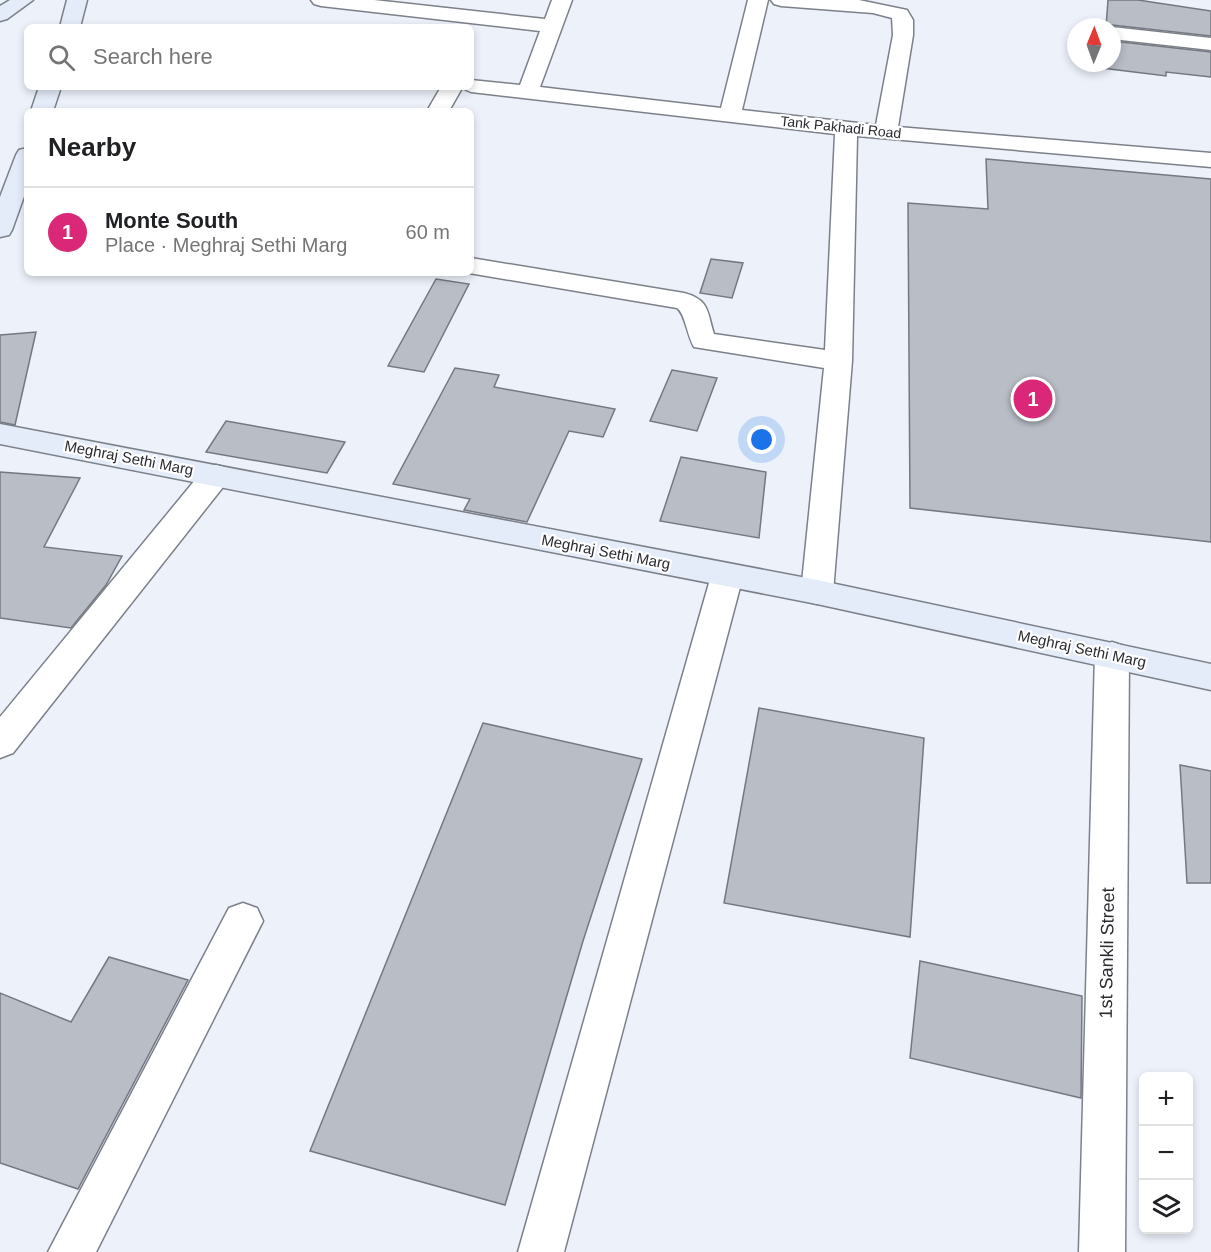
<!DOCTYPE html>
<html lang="en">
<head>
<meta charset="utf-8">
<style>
	body { margin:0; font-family:Helvetica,sans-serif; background:#f2f2f2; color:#202124 }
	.controls { position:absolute; right:18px; bottom:18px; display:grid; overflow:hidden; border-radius:9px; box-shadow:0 3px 9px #0003 }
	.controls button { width:54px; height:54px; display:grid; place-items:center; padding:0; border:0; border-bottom:2px solid #e0e0e0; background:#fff; color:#202124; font:30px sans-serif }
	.compass { position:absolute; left:1067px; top:18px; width:54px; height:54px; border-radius:50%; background:#fff; box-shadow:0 3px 9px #0003; rotate:1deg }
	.you { position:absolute; left:762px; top:440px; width:21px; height:21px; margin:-15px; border:4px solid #fff; border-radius:50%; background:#1a73e8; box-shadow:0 0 0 9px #1a73e833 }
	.badge { display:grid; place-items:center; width:39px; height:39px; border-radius:50%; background:#db2777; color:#fff; font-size:20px; font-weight:700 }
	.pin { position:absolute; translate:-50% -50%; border:3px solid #fff; box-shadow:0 2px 6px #0006 }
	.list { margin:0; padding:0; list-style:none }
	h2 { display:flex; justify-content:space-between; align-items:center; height:78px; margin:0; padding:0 24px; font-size:26px }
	h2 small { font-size:20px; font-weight:400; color:#757577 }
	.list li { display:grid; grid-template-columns:39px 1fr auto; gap:18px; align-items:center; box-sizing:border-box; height:90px; padding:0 24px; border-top:2px solid #e0e0e0 }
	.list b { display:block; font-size:22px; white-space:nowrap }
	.list p { margin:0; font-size:20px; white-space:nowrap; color:#757577 }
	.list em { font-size:20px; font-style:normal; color:#757577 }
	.icon { flex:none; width:33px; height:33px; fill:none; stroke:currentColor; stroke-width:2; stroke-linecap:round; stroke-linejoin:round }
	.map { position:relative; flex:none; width:1211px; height:1252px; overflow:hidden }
	.search { position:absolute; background:#fff; box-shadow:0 3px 9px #0003; left:24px; top:24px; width:450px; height:66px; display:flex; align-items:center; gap:15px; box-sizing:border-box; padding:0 21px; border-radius:9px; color:#757577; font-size:22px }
	.panel { position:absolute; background:#fff; box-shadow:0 3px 9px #0003; left:24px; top:108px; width:450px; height:168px; border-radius:9px }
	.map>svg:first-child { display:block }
</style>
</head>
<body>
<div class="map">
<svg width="1211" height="1252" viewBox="0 0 1211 1252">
	<rect width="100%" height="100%" fill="#ecf1fa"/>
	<g fill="#b8bdc6" stroke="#747981" stroke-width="1.5">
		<polygon points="1108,0 1138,0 1211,11 1211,36 1112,25 1106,27"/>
		<polygon points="1112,41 1211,52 1211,77 1166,72 1166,76 1102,68 1103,63 1112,63"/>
		<polygon points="986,159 1211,179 1211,542 910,508 908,203 988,209"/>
		<polygon points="711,259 743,263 732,298 700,293"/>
		<polygon points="436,279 469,284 424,372 388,366"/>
		<polygon points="36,332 15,425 0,422 0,335"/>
		<polygon points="455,368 499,375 494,387 615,409 603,437 569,431 527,522 464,510 470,499 393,484"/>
		<polygon points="672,370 717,378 697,431 650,421"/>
		<polygon points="226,421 345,442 327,473 206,452"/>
		<polygon points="681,457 766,472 759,538 660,521"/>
		<polygon points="0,472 80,478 44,547 122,556 106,585 71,628 0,618"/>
		<polygon points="759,708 924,738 910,937 724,903"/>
		<polygon points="483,723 642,759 583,941 505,1205 310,1151"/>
		<polygon points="1180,765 1211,771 1211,883 1187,883"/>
		<polygon points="109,957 188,980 78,1189 0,1163 0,993 71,1022"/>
		<polygon points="920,961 1082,996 1081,1098 910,1058"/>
	</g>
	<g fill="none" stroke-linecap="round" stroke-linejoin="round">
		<g stroke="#7c8089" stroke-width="3">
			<g id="street">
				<path d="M311 0H374L545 19 552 0H572L540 87 721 108 748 0H768L742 110 876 125 893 35 892 18 873 13 781 6 774 4 771 0H859L907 10 913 20V35L898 127 1211 153V167L857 136 852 361 833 592 828 601 817 604 806 601 801 592 824 368 694 347C687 335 685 313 677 308L469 273H471V258L684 293C710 300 707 312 714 334L825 350 835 134 471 92 462 88 449 111H427L441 87H471V80L520 85 540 31 321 6 314 4Z"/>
				<polygon points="1112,27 1211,38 1211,50 1112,39"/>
				<polygon points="216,465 227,468 231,475 227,482 13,753 0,758 0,717 205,468"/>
				<polygon points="727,564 738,568 743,576 564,1252 518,1252 711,576 716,568"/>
				<polygon points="1112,642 1124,646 1129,655 1125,1252 1079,1252 1095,655 1100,646"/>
				<polygon points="243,903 257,908 263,921 96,1252 48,1252 229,908"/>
			</g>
		</g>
		<g stroke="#7c8089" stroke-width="3">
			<g id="secondary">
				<polygon points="10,0 33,0 7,19 0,21 0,6"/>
				<polygon points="67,0 87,0 80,27 60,27"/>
				<polygon points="39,87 61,87 53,111 31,111"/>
				<polygon points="27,148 27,188 12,230 9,235 0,237 0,197 16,155 19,150"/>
				<polygon points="0,424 817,580 1211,664 1211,690 817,604 0,444"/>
			</g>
		</g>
		<use href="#street" fill="#fff" fill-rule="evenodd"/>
		<use href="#secondary" fill="#e4ecf9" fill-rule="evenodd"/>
	</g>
	<g text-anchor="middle" stroke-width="4.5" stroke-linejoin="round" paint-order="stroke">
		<g font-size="14" fill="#292b2f" stroke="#fefefe">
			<text transform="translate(841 127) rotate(6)" y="5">Tank Pakhadi Road</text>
		</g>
		<g font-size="15" fill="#292b2f" stroke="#fefefe">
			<text transform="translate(129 458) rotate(11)" y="5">Meghraj Sethi Marg</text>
			<text transform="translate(606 552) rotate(11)" y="5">Meghraj Sethi Marg</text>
			<text transform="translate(1082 649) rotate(12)" y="5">Meghraj Sethi Marg</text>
		</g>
		<g font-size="18" fill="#292b2f" stroke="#fefefe">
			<text transform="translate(1107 953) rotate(-89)" y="6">1st Sankli Street</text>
		</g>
	</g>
</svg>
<div class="controls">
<button>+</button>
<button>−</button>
<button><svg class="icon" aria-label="layers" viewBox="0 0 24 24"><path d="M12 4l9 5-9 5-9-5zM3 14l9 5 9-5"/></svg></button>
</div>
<svg class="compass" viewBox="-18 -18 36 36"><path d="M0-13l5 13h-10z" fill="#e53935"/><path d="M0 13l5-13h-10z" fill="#757577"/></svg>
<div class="you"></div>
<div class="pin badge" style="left:1033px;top:399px">1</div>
<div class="search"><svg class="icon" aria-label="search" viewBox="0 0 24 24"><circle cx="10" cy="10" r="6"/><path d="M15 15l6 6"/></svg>Search here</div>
<section class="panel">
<h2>Nearby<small></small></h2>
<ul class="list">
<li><span class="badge">1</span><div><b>Monte South</b><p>Place · Meghraj Sethi Marg</p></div><em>60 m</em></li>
</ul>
</section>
</div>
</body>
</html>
